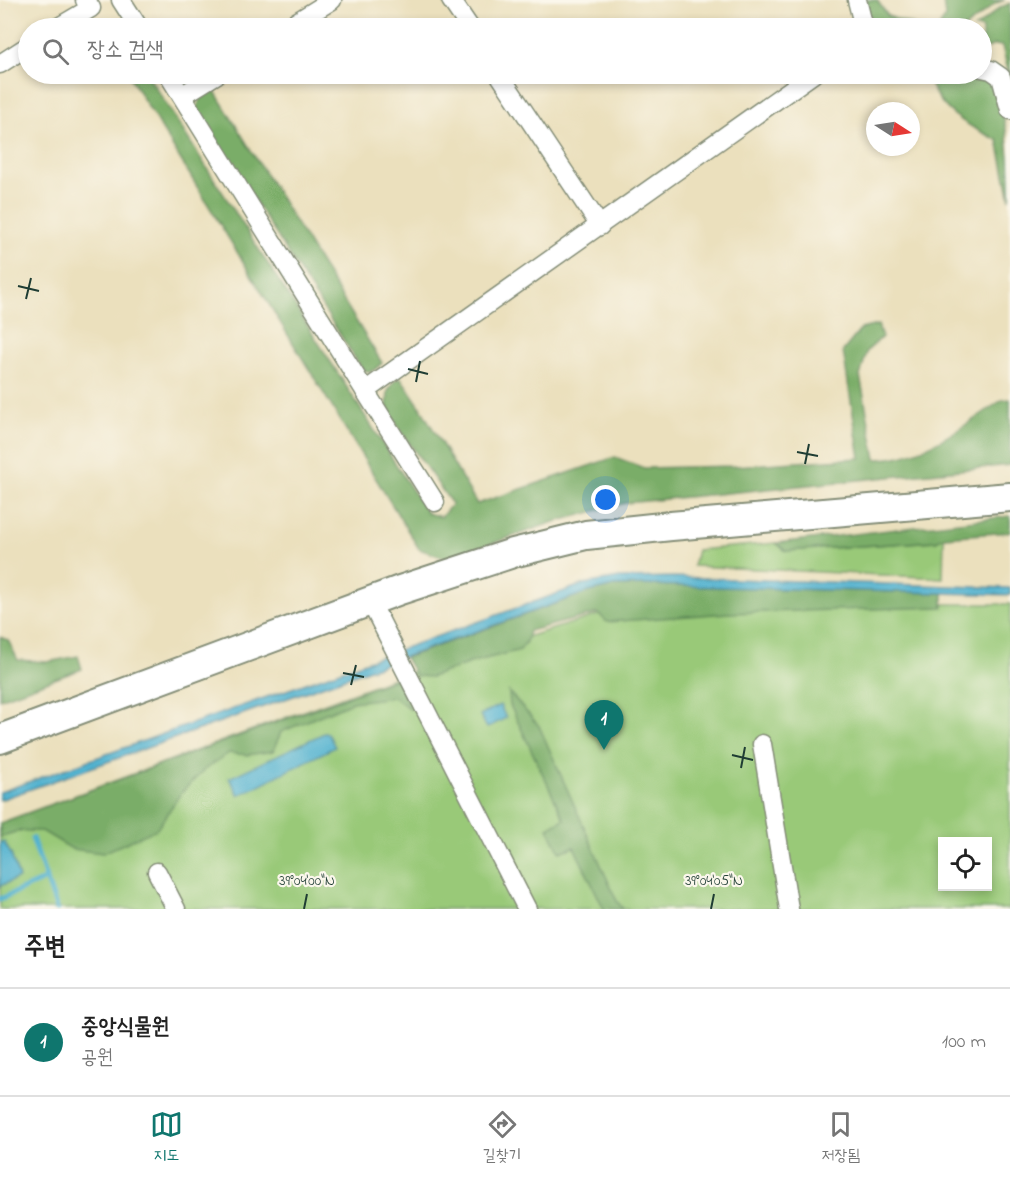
<!DOCTYPE html>
<html lang="ko">
<head>
<meta charset="utf-8">
<style>
	body { margin:0; font-family:"Indie Flower","Poor Story",sans-serif; background:#f2f2f2; color:#222 }
	.controls { position:absolute; right:18px; bottom:18px; display:grid; overflow:hidden; border-radius:0px; box-shadow:0 3px 9px #0003 }
	.controls button { width:54px; height:54px; display:grid; place-items:center; padding:0; border:0; border-bottom:2px solid #e0e0e0; background:#fff; color:#222; font:30px sans-serif }
	.compass { position:absolute; left:866px; top:102px; width:54px; height:54px; border-radius:50%; background:#fff; box-shadow:0 3px 9px #0003; rotate:102deg }
	.you { position:absolute; left:606px; top:500px; width:21px; height:21px; margin:-15px; border:4px solid #fff; border-radius:50%; background:#1a73e8; box-shadow:0 0 0 9px #1a73e833 }
	.badge { display:grid; place-items:center; width:39px; height:39px; border-radius:50%; background:#0f766e; color:#fff; font-size:20px; font-weight:700 }
	.pin { position:absolute; translate:-50% -50px; filter:drop-shadow(0 2px 3px #0008) }
	.pin::after { content:''; position:absolute; top:32px; width:21px; height:18px; background:inherit; clip-path:polygon(0 0,100% 0,50% 100%) }
	.list { margin:0; padding:0; list-style:none }
	h2 { display:flex; justify-content:space-between; align-items:center; height:78px; margin:0; padding:0 24px; font-size:26px }
	h2 small { font-size:20px; font-weight:400; color:#767676 }
	.list li { display:grid; grid-template-columns:39px 1fr auto; gap:18px; align-items:center; box-sizing:border-box; height:108px; padding:0 24px; border-top:2px solid #e0e0e0 }
	.list b { display:block; font-size:22px; white-space:nowrap }
	.list p { margin:0; font-size:20px; white-space:nowrap; color:#767676 }
	.list em { font-size:20px; font-style:normal; color:#767676 }
	.icon { flex:none; width:33px; height:33px; fill:none; stroke:currentColor; stroke-width:2; stroke-linecap:round; stroke-linejoin:round }
	.map { position:relative; flex:none; width:1010px; height:909px; overflow:hidden }
	.search { position:absolute; background:#fff; box-shadow:0 3px 9px #0003; left:18px; right:18px; top:18px; height:66px; display:flex; align-items:center; gap:15px; box-sizing:border-box; padding:0 21px; border-radius:33px; color:#767676; font-size:22px }
	.sheet { height:186px; background:#fff }
	nav { display:flex; justify-content:space-around; align-items:center; box-sizing:border-box; height:84px; border-top:2px solid #e0e0e0; background:#fff; font-size:16px; color:#767676 }
	nav a { display:grid; justify-items:center; gap:3px }
	nav .on { color:#0f766e }
	.map>svg:first-child { display:block }
</style>
</head>
<body>
<div class="map">
<svg width="1010" height="909" viewBox="0 0 1010 909">
	<rect width="100%" height="100%" fill="#fbf7ec"/>
	<filter id="ink" filterUnits="userSpaceOnUse"><feTurbulence type="fractalNoise" baseFrequency=".0167" numOctaves="2"/><feDisplacementMap in="SourceGraphic" scale="12" xChannelSelector="R" yChannelSelector="G"/><feConvolveMatrix kernelMatrix="1 2 1 2 8 2 1 2 1" color-interpolation-filters="sRGB"/></filter>
	<filter id="wash" filterUnits="userSpaceOnUse"><feTurbulence type="fractalNoise" baseFrequency=".008" numOctaves="4" result="noise"/><feDisplacementMap in="SourceGraphic" scale="24" xChannelSelector="R" yChannelSelector="G"/><feGaussianBlur stdDeviation="1.35" result="paint"/><feColorMatrix in="noise" values="0 0 0 0 0 0 0 0 0 0 0 0 0 0 0 0 0 1.4 0 .05"/><feComposite in="paint" operator="in"/></filter>
	<g filter="url(#wash)">
		<rect width="100%" height="100%" fill="#ebe0bd"/>
		<g fill="#99c978" stroke="#5c8356" stroke-width="1.5" fill-rule="evenodd">
			<polygon points="944,537 943,578 693,566 697,550 776,543 786,551 936,541"/>
			<path d="M891 604H1010V909H0V823L396 677 598 615 622 611ZM942 842H988V886H942Z"/>
		</g>
		<g fill="#7aad68" stroke="#4c754e" stroke-width="1.5">
			<polygon points="867,0 877,0 888,16 922,28 878,27 868,13"/>
			<polygon points="943,0 1005,0 996,3 965,28 939,28 945,17"/>
			<polygon points="1010,3 1010,79 1002,46 994,45 982,51 982,28 975,28 1000,8"/>
			<path d="M128 74H147L427 513 441 517 452 504 400 430 387 407 388 391 395 380 401 378 419 405 477 504 615 457 644 468 734 466 860 458 843 351 861 329 878 325 882 337 867 351 860 376 876 459C923 459 965 425 1002 400L1010 399V465L626 503 554 522 447 559 419 549Z"/>
			<path d="M927 74C937 74 971 71 978 74 1010 89 1010 167 1010 199L998 140C968 127 935 108 927 74Z"/>
			<path d="M214 90 382 363C375 370 371 374 362 369L196 109 201 98Z"/>
			<polygon points="1010,516 1010,532 944,537 936,541 786,551 776,543"/>
			<polygon points="647,585 943,593 943,607 728,613 607,622 598,613 529,631 526,642 520,650 473,662 431,677 416,676 405,658 585,593 614,586"/>
			<polygon points="0,637 8,640 18,660 47,662 78,656 82,669 0,699"/>
			<polygon points="396,679 411,710 394,697 352,702 281,732 273,751 247,755 229,753 204,770 181,793 157,829 103,853 72,849 42,831 18,831 0,837 0,823"/>
			<polygon points="509,692 539,726 617,901 623,909 604,909 574,847 560,852 548,828 564,819 510,705"/>
		</g>
		<g fill="#50b1cf" stroke="#387782" stroke-width="1.5">
			<polygon points="674,577 1010,588 1010,595 647,585 614,586 585,593 0,800 0,792 584,584 619,578"/>
			<polygon points="500,705 506,718 487,728 480,715"/>
			<polygon points="324,733 328,733 335,747 239,795 229,778"/>
			<polygon points="0,842 4,842 11,854 19,878 0,886"/>
		</g>
		<g fill="none" stroke-linecap="round" stroke-linejoin="round">
			<g stroke="#50b1cf" stroke-width="5">
				<polyline points="32,838 57,909"/>
				<polyline points="0,899 46,879"/>
			</g>
		</g>
	</g>
	<g filter="url(#ink)">
		<g fill="none" stroke-linecap="round" stroke-linejoin="round">
			<g stroke="#858e78" stroke-width="21">
				<g id="minor">
					<polyline points="121,0 139,28"/>
					<polyline points="451,0 470,28"/>
					<polyline points="857,0 864,28"/>
					<polyline points="57,28 91,8 85,0"/>
					<polyline points="287,28 332,0"/>
					<polyline points="0,64 28,46"/>
					<polyline points="982,68 991,70 1001,77 1010,110"/>
					<polyline points="168,74 365,391 813,74"/>
					<polyline points="499,74 600,226"/>
					<polyline points="183,95 217,74"/>
					<polyline points="365,391 435,502"/>
					<polyline points="370,601 527,909"/>
					<polyline points="762,744 789,909"/>
					<polyline points="157,872 176,909"/>
				</g>
			</g>
			<g stroke="#858e78" stroke-width="32">
				<polyline id="primary" points="0,739 400,590 513,553 586,535 671,526 1010,497"/>
			</g>
			<use href="#minor" stroke="#fff" stroke-width="18"/>
			<use href="#primary" stroke="#fff" stroke-width="28"/>
		</g>
	</g>
	<path fill="none" stroke="#1f3d34" stroke-width="2" d="M18 286 39 291M26 299 31 278M408 369 428 374M416 382 420 361M797 452 818 456M805 464 809 444M343 673 364 677M351 685 356 665M732 755 753 760M741 768 745 747M304 909 307 894M711 909 714 894"/>
	<g font-size="15" text-anchor="middle" fill="#1f3d34" stroke="#fbf7ec" stroke-width="4.5" stroke-linejoin="round" paint-order="stroke">
		<text x="307" y="885">39°04'00"N</text>
		<text x="714" y="885">39°04'05"N</text>
	</g>
</svg>
<div class="controls">
<button><svg class="icon" aria-label="locate" viewBox="0 0 24 24"><circle cx="12" cy="12" r="6"/><path d="M12 2v4M12 18v4M2 12h4M18 12h4"/></svg></button>
</div>
<svg class="compass" viewBox="-18 -18 36 36"><path d="M0-13l5 13h-10z" fill="#e53935"/><path d="M0 13l5-13h-10z" fill="#767676"/></svg>
<div class="you"></div>
<div class="pin badge" style="left:604px;top:750px">1</div>
<div class="search"><svg class="icon" aria-label="search" viewBox="0 0 24 24"><circle cx="10" cy="10" r="6"/><path d="M15 15l6 6"/></svg>장소 검색</div>
</div>
<section class="sheet">
<h2>주변<small></small></h2>
<ul class="list">
<li><span class="badge">1</span><div><b>중앙식물원</b><p>공원</p></div><em>100 m</em></li>
</ul>
</section>
<nav>
<a class="on"><svg class="icon" aria-label="map" viewBox="0 0 24 24"><path d="M3 6l6-2 6 2 6-2v14l-6 2-6-2-6 2zM9 4v14M15 6v14"/></svg>지도</a>
<a><svg class="icon" aria-label="directions" viewBox="0 0 24 24"><path d="M12 3l9 9-9 9-9-9zM9 14v-3h6M13 9l2 2-2 2"/></svg>길찾기</a>
<a><svg class="icon" aria-label="saved" viewBox="0 0 24 24"><path d="M7 4h10v16l-5-4-5 4z"/></svg>저장됨</a>
</nav>
</body>
</html>
